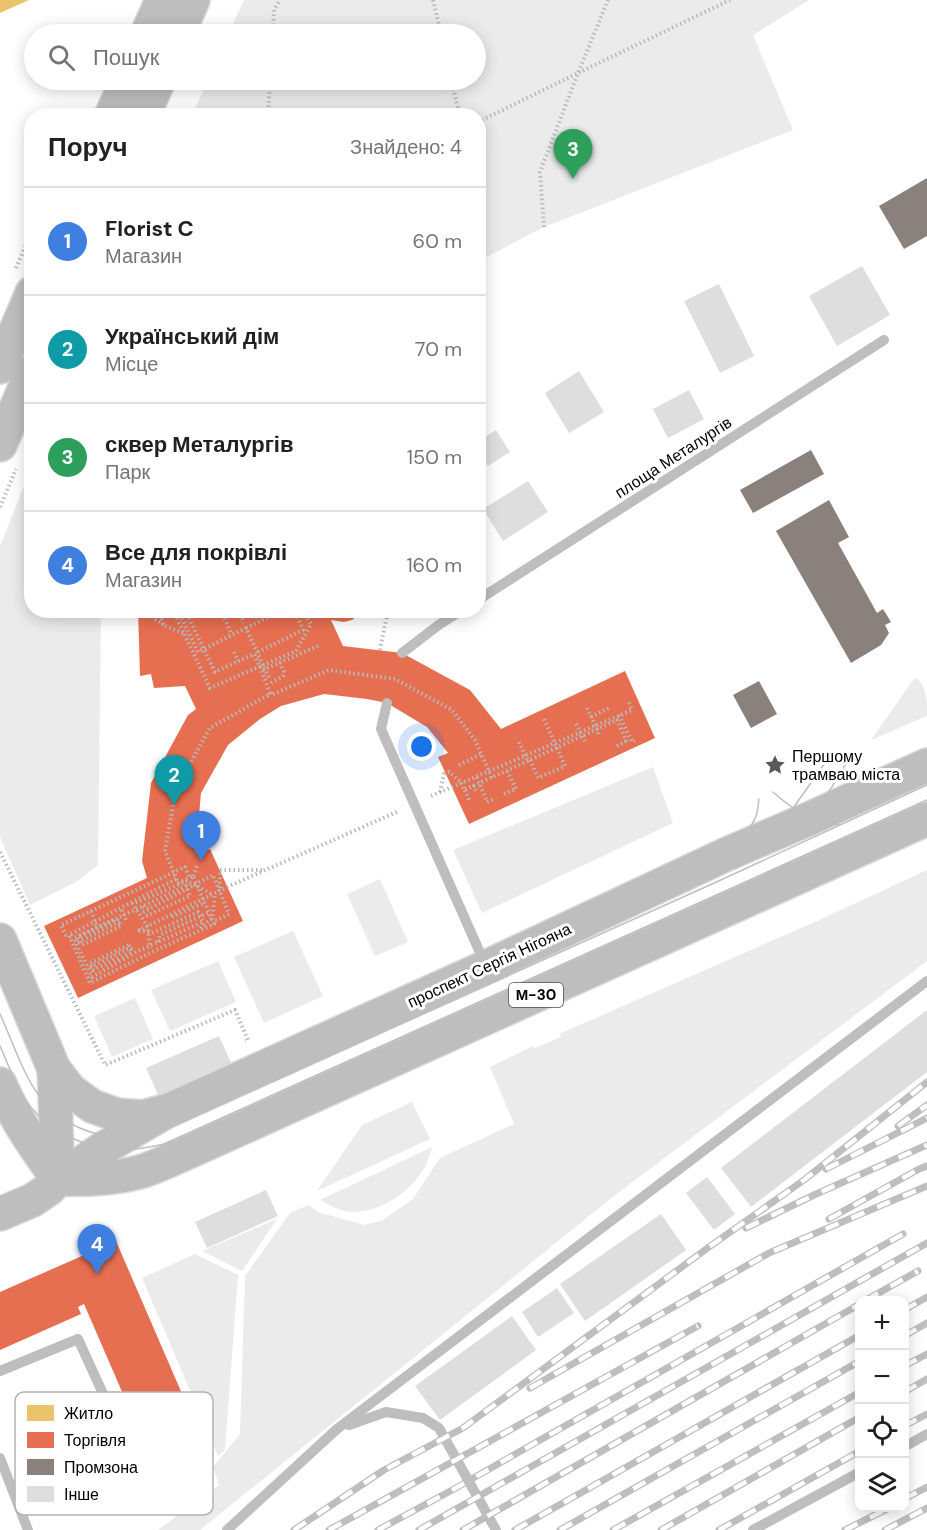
<!DOCTYPE html>
<html lang="uk">
<head>
<meta charset="utf-8">
<style>
	body { margin:0; font-family:"DM Sans",sans-serif; background:#f6f6f6; color:#202124 }
	.controls { position:absolute; right:18px; bottom:18px; display:grid; overflow:hidden; border-radius:12px; box-shadow:0 3px 15px #0003 }
	.controls button { width:54px; height:54px; display:grid; place-items:center; padding:0; border:0; border-bottom:2px solid #e0e0e0; background:#fff; color:#202124; font:30px sans-serif }
	.you { position:absolute; left:422px; top:747px; width:21px; height:21px; margin:-15px; border:4px solid #fff; border-radius:50%; background:#1a73e8; box-shadow:0 0 0 9px #1a73e833 }
	.badge { display:grid; place-items:center; width:39px; height:39px; border-radius:50%; background:#595959; color:#fff; font-size:20px; font-weight:700 }
	.pin { position:absolute; translate:-50% -50px; filter:drop-shadow(0 2px 3px #0008) }
	.pin::after { content:''; position:absolute; top:32px; width:21px; height:18px; background:inherit; clip-path:polygon(0 0,100% 0,50% 100%) }
	.list { margin:0; padding:0; list-style:none }
	h2 { display:flex; justify-content:space-between; align-items:center; height:78px; margin:0; padding:0 24px; font-size:26px }
	h2 small { font-size:20px; font-weight:400; color:#757577 }
	.list li { display:grid; grid-template-columns:39px 1fr auto; gap:18px; align-items:center; box-sizing:border-box; height:108px; padding:0 24px; border-top:2px solid #e0e0e0 }
	.list b { display:block; font-size:22px; white-space:nowrap }
	.list p { margin:0; font-size:20px; white-space:nowrap; color:#757577 }
	.list em { font-size:20px; font-style:normal; color:#757577 }
	.icon { flex:none; width:33px; height:33px; fill:none; stroke:currentColor; stroke-width:2; stroke-linecap:round; stroke-linejoin:round }
	.map { position:relative; flex:none; width:927px; height:1530px; overflow:hidden }
	.search { position:absolute; background:#fff; box-shadow:0 3px 15px #0003; left:24px; top:24px; width:462px; height:66px; display:flex; align-items:center; gap:15px; box-sizing:border-box; padding:0 21px; border-radius:33px; color:#757577; font-size:22px }
	.panel { position:absolute; background:#fff; box-shadow:0 3px 15px #0003; left:24px; top:108px; width:462px; height:510px; border-radius:24px }
	.map>svg:first-child { display:block }
</style>
</head>
<body>
<div class="map">
<svg width="927" height="1530" viewBox="0 0 927 1530">
	<rect width="100%" height="100%" fill="#fff"/>
	<g fill="#ebebeb">
		<polygon points="244,0 809,0 753,35 793,130 544,227 479,261 478,116 192,115 208,80 476,80 476,34 228,34"/>
		<polygon points="31,469 32,610 101,611 98,865 76,882 30,905 0,837 0,546"/>
		<path d="M916 678C927 686 927 703 927 716L871 740 913 680Z"/>
		<polygon points="653,767 673,823 482,913 453,850"/>
		<polygon points="927,870 927,961 619,1192 200,1530 158,1530 219,1485 213,1467 240,1434 245,1276 290,1213 308,1205 318,1212 364,1225 381,1221 413,1199 440,1158 514,1124 490,1067 533,1046 535,1048 561,1037 559,1034 817,921"/>
		<polygon points="380,879 408,942 375,956 347,894"/>
		<polygon points="293,931 323,996 264,1023 234,957"/>
		<polygon points="218,961 236,1002 170,1031 151,990"/>
		<polygon points="135,998 153,1039 112,1057 94,1016"/>
		<polygon points="412,1102 430,1139 317,1191 362,1125"/>
		<path d="M432 1147C430 1153 428 1159 426 1165 411 1192 381 1213 350 1212 339 1211 329 1205 320 1200Z"/>
		<polygon points="277,1219 242,1271 202,1251"/>
		<polygon points="195,1254 238,1275 225,1450 218,1456 142,1278"/>
	</g>
	<polygon fill="#e9c46a" points="0,0 29,0 0,13"/>
	<g fill="#e76f51">
		<polygon points="138,610 364,610 352,620 344,622 331,620 343,646 402,653 470,690 501,729 625,671 655,738 469,824 438,757 448,753 427,727 387,703 367,699 324,694 281,706 260,719 228,745 201,793 196,848 197,854 210,849 243,921 78,998 44,926 147,878 142,861 151,783 188,715 196,709 185,686 154,688 151,674 140,676"/>
		<polygon points="116,1241 212,1463 162,1484 84,1304 78,1307 81,1314 0,1350 0,1292"/>
	</g>
	<g fill="#8a817c">
		<polygon points="927,178 927,236 904,249 879,206"/>
		<polygon points="811,450 824,474 753,513 740,490"/>
		<polygon points="829,500 849,537 838,543 877,613 883,609 891,622 885,625 889,633 881,645 851,663 776,531"/>
		<polygon points="759,681 777,714 751,728 733,695"/>
	</g>
	<g fill="#dedede">
		<polygon points="862,266 890,315 837,346 809,296"/>
		<polygon points="719,284 754,356 720,373 684,301"/>
		<polygon points="579,371 604,412 569,433 545,393"/>
		<polygon points="689,390 704,419 668,438 653,409"/>
		<polygon points="496,430 510,452 488,466 478,452 478,442"/>
		<polygon points="528,481 548,512 503,541 483,509"/>
		<polygon points="927,1010 927,1072 751,1207 721,1168"/>
		<polygon points="219,1036 232,1065 159,1097 146,1068"/>
		<polygon points="707,1177 735,1214 714,1230 686,1193"/>
		<polygon points="266,1190 278,1216 207,1248 195,1222"/>
		<polygon points="661,1214 686,1250 585,1321 560,1284"/>
		<polygon points="557,1288 574,1313 538,1337 522,1312"/>
		<polygon points="512,1316 536,1350 440,1420 415,1386"/>
	</g>
	<g fill="none" stroke-linecap="round" stroke-linejoin="round">
		<g stroke="#dbdbdb" stroke-width="36">
			<g id="primary">
				<path d="M54 1069C56 1106 56 1142 58 1179"/>
				<polyline points="0,1214 33,1200 49,1189 58,1179 102,1149 169,1110"/>
			</g>
		</g>
		<g stroke="#dbdbdb" stroke-width="36">
			<g id="trunk">
				<polyline points="147,34 162,0"/>
				<polyline points="178,34 193,0"/>
				<polyline points="111,116 127,80"/>
				<polyline points="143,116 159,80"/>
				<polyline points="0,367 32,293"/>
				<polyline points="0,445 32,371"/>
				<polyline points="0,940 54,1069 70,1090 92,1106 117,1115 143,1117 169,1110 486,967 727,854 811,818 927,765"/>
				<path d="M0 1084C15 1119 36 1149 58 1179 87 1180 118 1179 146 1170 162 1164 177 1157 193 1150L927 819"/>
			</g>
		</g>
		<g stroke="#b9b9b9" stroke-width="4" stroke-dasharray="1.5 3" stroke-linecap="butt">
			<polyline points="433,0 441,34"/>
			<polyline points="273,34 274,10 280,0"/>
			<polyline points="451,80 460,116"/>
			<polyline points="268,116 270,80"/>
			<polyline points="478,122 578,73 608,0"/>
			<polyline points="544,227 540,172 578,73 730,0"/>
			<polyline points="16,268 32,231"/>
			<polyline points="0,507 16,469"/>
			<polyline points="173,610 210,688 296,651 311,624 303,610"/>
			<polyline points="178,610 198,652 246,628 269,678"/>
			<polyline points="185,610 215,672 254,654 260,667"/>
			<polyline points="221,610 232,635"/>
			<polyline points="239,610 244,623"/>
			<polyline points="161,614 163,625 185,634"/>
			<polyline points="155,619 164,625"/>
			<polyline points="246,628 283,610"/>
			<polyline points="380,650 388,610"/>
			<polyline points="234,652 238,661"/>
			<polyline points="258,652 303,630 295,610"/>
			<polyline points="263,670 318,646"/>
			<polyline points="271,683 283,676 284,672 280,663"/>
			<polyline points="270,693 271,695 329,670 395,679 452,710 475,740 492,778"/>
			<polyline points="587,708 597,729 599,737"/>
			<polyline points="619,715 632,742 635,740"/>
			<polyline points="591,717 611,707"/>
			<polyline points="576,724 585,741"/>
			<polyline points="519,742 528,761"/>
			<polyline points="617,746 626,741"/>
			<polyline points="530,760 538,778 565,766 544,719"/>
			<polyline points="459,765 482,754"/>
			<polyline points="477,777 487,802 494,799"/>
			<polyline points="461,783 464,790 617,720 627,743"/>
			<polyline points="475,786 474,786 477,793"/>
			<polyline points="465,790 469,800"/>
			<polyline points="440,792 444,774 449,772 462,783"/>
			<polyline points="504,794 516,789 507,771"/>
			<polyline points="431,796 632,710 628,700"/>
			<polyline points="0,852 105,1065 235,1010 248,1040 245,1041"/>
			<polyline points="193,876 197,866"/>
			<polyline points="176,879 69,935 90,983 154,951 214,924 193,876 178,883 165,851 176,788 210,728 270,694 260,666"/>
			<polyline points="220,888 220,870 263,870"/>
			<polyline points="132,903 148,927 150,948"/>
			<polyline points="136,903 187,881 212,894"/>
			<polyline points="143,906 149,909 213,875 229,914 217,920 212,920"/>
			<polyline points="122,910 126,920"/>
			<polyline points="91,911 97,927"/>
			<polyline points="143,912 150,909"/>
			<polyline points="172,917 205,903"/>
			<polygon points="117,919 121,926 82,945 78,937"/>
			<polyline points="200,928 212,918 215,894"/>
			<polyline points="139,930 152,933 198,912 203,922 138,951 92,977 74,938 186,886 190,896 144,917"/>
			<polyline points="138,931 227,887 399,811"/>
			<polyline points="71,937 66,935 61,925 185,867 189,877 188,879"/>
			<polyline points="78,942 120,921"/>
			<polyline points="158,942 160,935 210,912"/>
			<polygon points="129,945 132,952 93,970 90,963"/>
			<polyline points="90,967 130,948 132,949"/>
		</g>
		<g stroke="#bebebe" stroke-width="10">
			<polyline points="478,600 884,340"/>
			<polyline points="402,653 440,624 462,610"/>
			<polyline points="387,703 381,729 485,964"/>
			<polyline points="0,1371 78,1339 148,1492"/>
			<polyline points="349,1425 386,1412 423,1418 439,1428 496,1530"/>
			<polyline points="904,1447 927,1434"/>
			<polyline points="0,1458 28,1530"/>
			<polyline points="227,1530 337,1429 927,981"/>
			<polyline points="753,1530 860,1472"/>
		</g>
		<use href="#primary" stroke="#bebebe" stroke-width="33"/>
		<use href="#trunk" stroke="#bebebe" stroke-width="33"/>
		<g stroke="#bebebe" stroke-width="1.5">
			<path d="M773 792C793 810 812 822 839 825"/>
			<path d="M784 847C811 821 831 791 849 758"/>
			<polyline points="736,868 754,852 784,821 825,763"/>
			<path d="M677 893C702 876 748 843 757 813 758 809 758 804 759 799"/>
			<path d="M0 1014C11 1038 23 1074 38 1094 71 1139 127 1147 176 1125L712 884 927 785"/>
			<path d="M0 1046C8 1064 15 1084 26 1101 35 1114 47 1124 61 1132 95 1153 126 1153 164 1144L927 800"/>
		</g>
		<g stroke="#bebebe" stroke-width="7">
			<g id="rail">
				<polyline points="898,1126 927,1105"/>
				<polyline points="826,1169 927,1118"/>
				<polyline points="829,1219 919,1169 927,1166"/>
				<polyline points="746,1228 814,1195 927,1145"/>
				<polyline points="866,1300 918,1271"/>
				<polyline points="904,1310 927,1297"/>
				<polyline points="904,1336 927,1323"/>
				<polyline points="904,1366 927,1354"/>
				<polyline points="530,1388 769,1253 927,1186"/>
				<polyline points="904,1392 927,1379"/>
				<polyline points="904,1426 927,1414"/>
				<polyline points="904,1499 927,1487"/>
				<polyline points="294,1530 384,1470 463,1428 709,1247 804,1180 927,1082"/>
				<polyline points="329,1530 698,1326"/>
				<polyline points="378,1530 454,1489 903,1234"/>
				<polyline points="419,1530 927,1243"/>
				<polyline points="463,1530 860,1304"/>
				<polyline points="515,1530 860,1335"/>
				<polyline points="560,1530 860,1361"/>
				<polyline points="613,1530 860,1392"/>
				<polyline points="661,1530 860,1417"/>
				<polyline points="719,1530 860,1451"/>
				<polyline points="845,1530 889,1508"/>
				<polyline points="885,1530 927,1508"/>
			</g>
		</g>
		<use href="#rail" stroke="#fff" stroke-width="4.5" stroke-dasharray="14" stroke-linecap="butt"/>
	</g>
	<defs>
		<g id="sight-bare" transform="scale(1.62)"><path d="M0-6L1.8-2.2L6-1.7L2.9 1.2L3.7 5.4L0 3.3L-3.7 5.4L-2.9 1.2L-6-1.7L-1.8-2.2Z" fill="#595959" stroke="#fff" stroke-width="2.5" paint-order="stroke"/></g>
	</defs>
	<g fill-rule="evenodd">
		<use href="#sight-bare" x="775" y="765"/>
	</g>
	<g text-anchor="middle" stroke-width="6" stroke-linejoin="round" paint-order="stroke">
		<rect fill="#fff" stroke="#4c4c4c" stroke-width="1.5" x="509" y="983" width="54" height="24" rx="4.5"/>
		<g font-size="15" font-weight="bold" fill="#000">
			<text x="536" y="1000">М-30</text>
		</g>
		<g font-size="16" fill="#000" stroke="#fff">
			<text transform="translate(673 457) rotate(-33)" y="6">площа Металургів</text>
			<text transform="translate(489 965) rotate(-25)" y="6">проспект Сергія Нігояна</text>
		</g>
		<g font-size="16" fill="#000" stroke="#fff" text-anchor="start">
			<text x="792" y="762">Першому<tspan x="792" dy="18">трамваю міста</tspan></text>
		</g>
	</g>
	<rect x="15" y="1392" width="198" height="123" rx="9" fill="#fff" stroke="#b2b2b2" stroke-width="1.5"/>
	<rect x="27" y="1405" width="27" height="16" fill="#e9c46a"/>
	<rect x="27" y="1432" width="27" height="16" fill="#e76f51"/>
	<rect x="27" y="1459" width="27" height="16" fill="#8a817c"/>
	<rect x="27" y="1486" width="27" height="16" fill="#dedede"/>
	<g font-size="16" fill="#000">
		<text x="64" y="1419">Житло</text>
		<text x="64" y="1446">Торгівля</text>
		<text x="64" y="1473">Промзона</text>
		<text x="64" y="1500">Інше</text>
	</g>
</svg>
<div class="controls">
<button>+</button>
<button>−</button>
<button><svg class="icon" aria-label="locate" viewBox="0 0 24 24"><circle cx="12" cy="12" r="6"/><path d="M12 2v4M12 18v4M2 12h4M18 12h4"/></svg></button>
<button><svg class="icon" aria-label="layers" viewBox="0 0 24 24"><path d="M12 4l9 5-9 5-9-5zM3 14l9 5 9-5"/></svg></button>
</div>
<div class="you"></div>
<div class="pin badge" style="left:201px;top:861px;background:#3f7fe0">1</div>
<div class="pin badge" style="left:174px;top:805px;background:#0f9aa8">2</div>
<div class="pin badge" style="left:573px;top:179px;background:#2e9e5b">3</div>
<div class="pin badge" style="left:97px;top:1274px;background:#3f7fe0">4</div>
<div class="search"><svg class="icon" aria-label="search" viewBox="0 0 24 24"><circle cx="10" cy="10" r="6"/><path d="M15 15l6 6"/></svg>Пошук</div>
<section class="panel">
<h2>Поруч<small>Знайдено: 4</small></h2>
<ul class="list">
<li><span class="badge" style="background:#3f7fe0">1</span><div><b>Florist C</b><p>Магазин</p></div><em>60 m</em></li>
<li><span class="badge" style="background:#0f9aa8">2</span><div><b>Український дім</b><p>Місце</p></div><em>70 m</em></li>
<li><span class="badge" style="background:#2e9e5b">3</span><div><b>сквер Металургів</b><p>Парк</p></div><em>150 m</em></li>
<li><span class="badge" style="background:#3f7fe0">4</span><div><b>Все для покрівлі</b><p>Магазин</p></div><em>160 m</em></li>
</ul>
</section>
</div>
</body>
</html>
